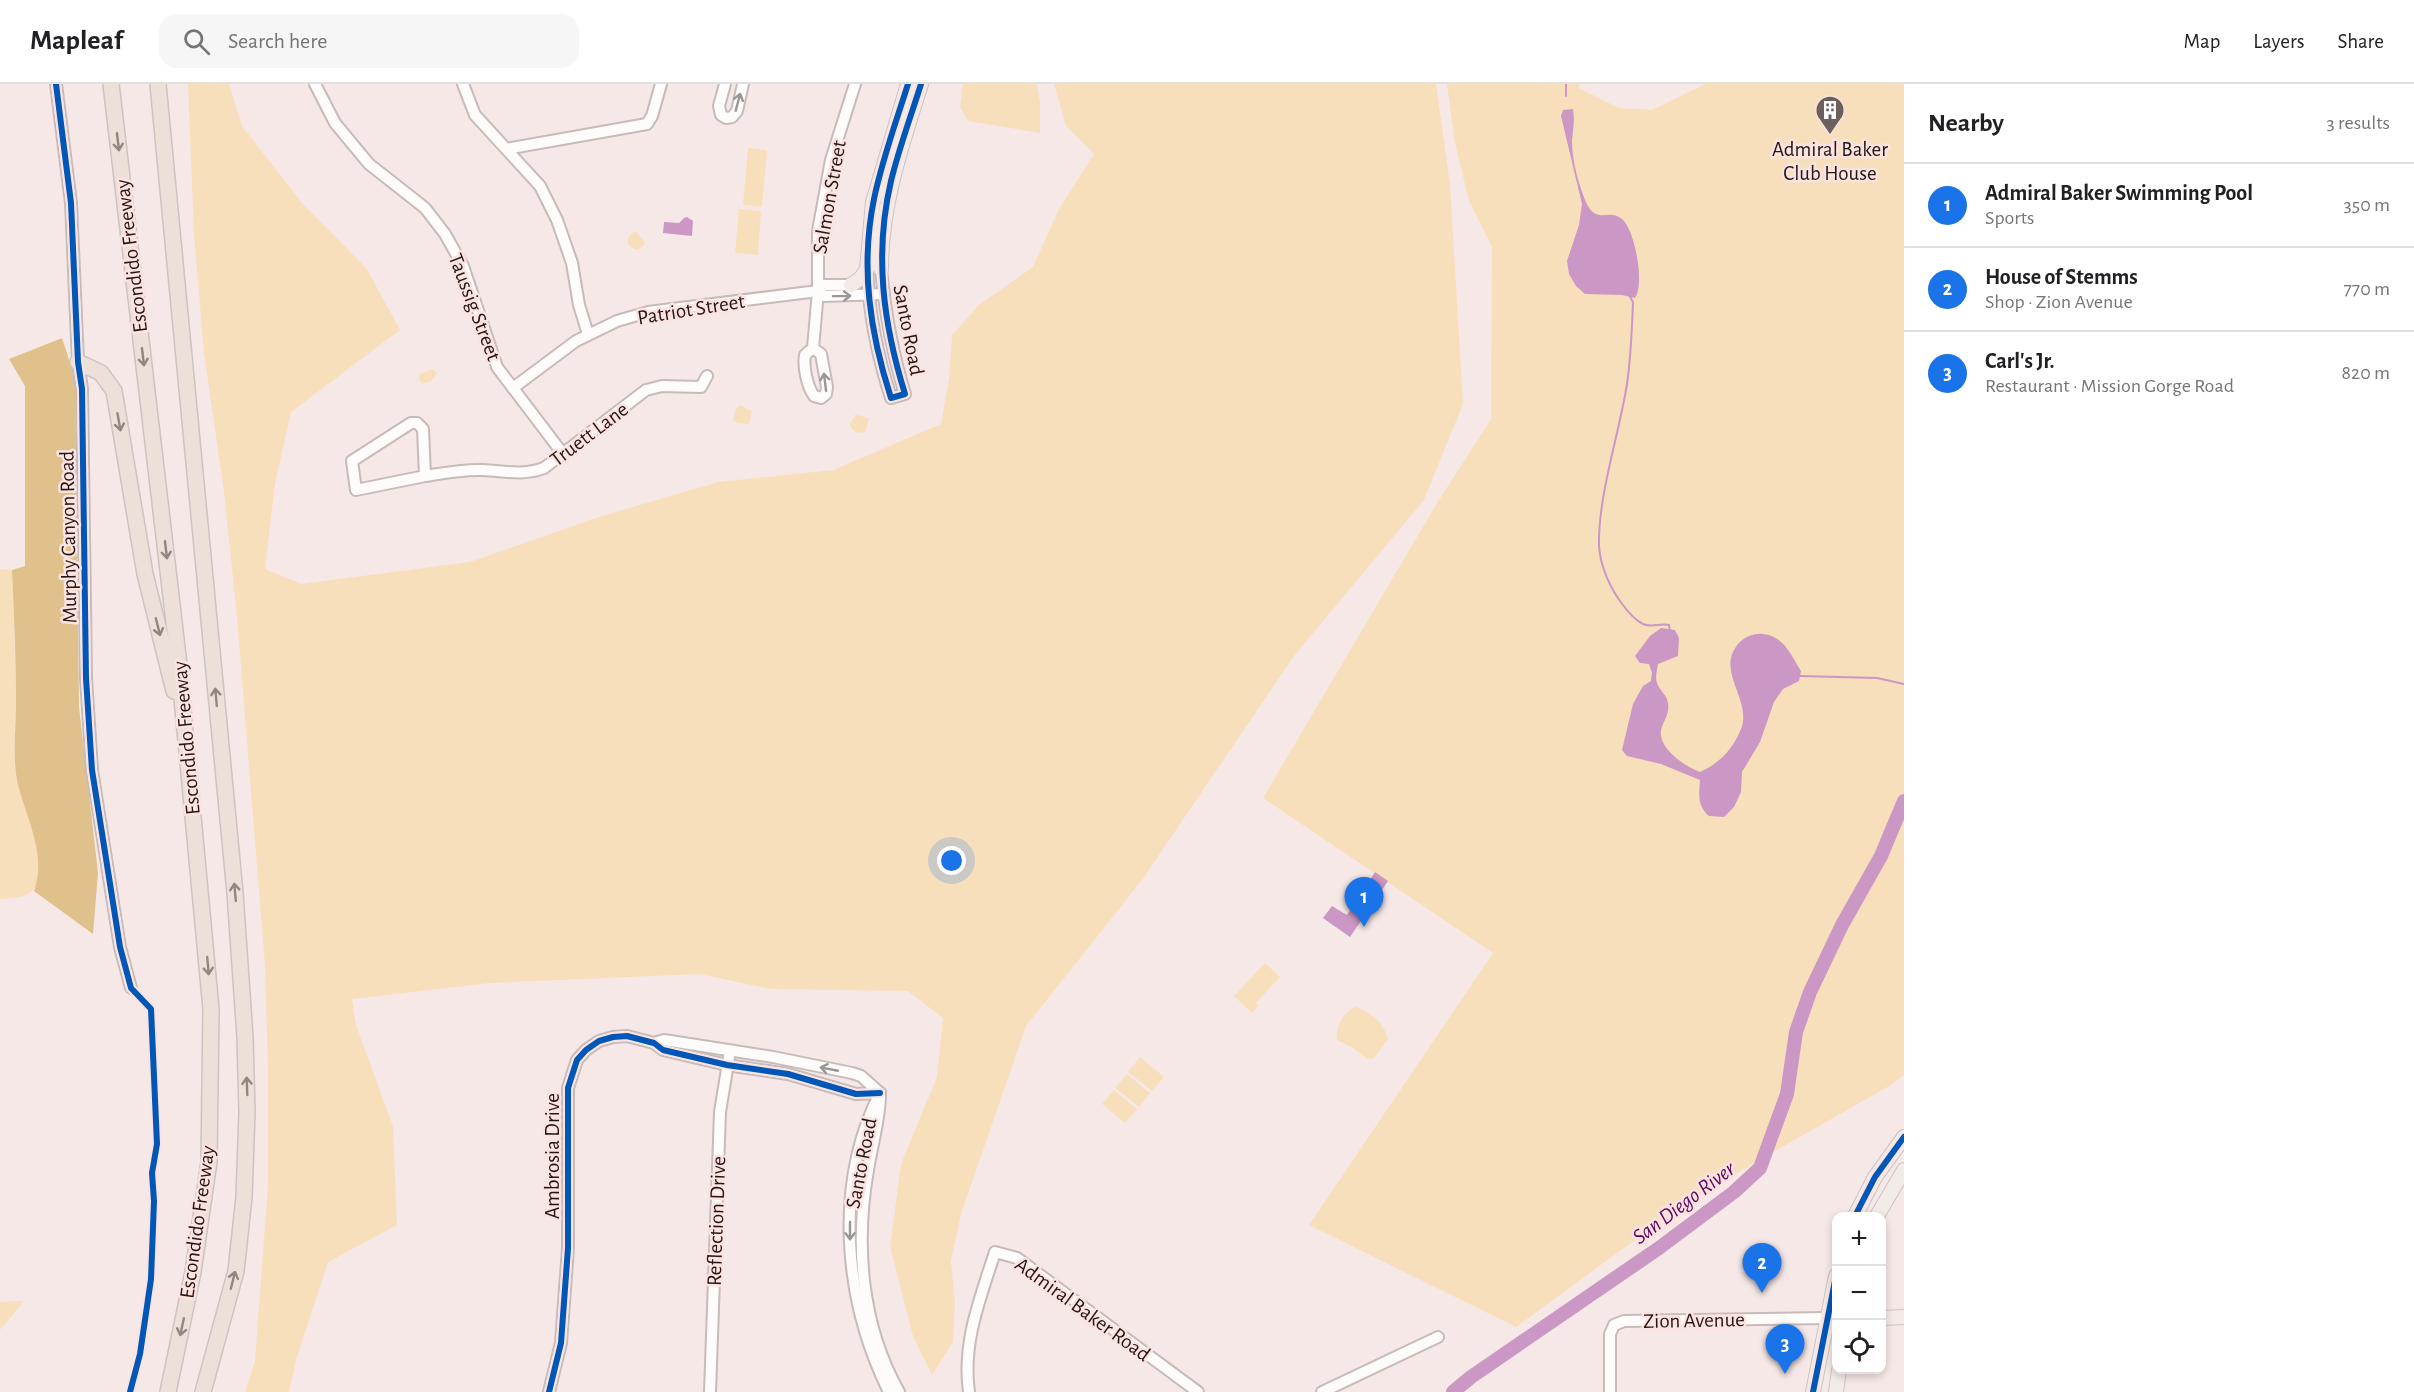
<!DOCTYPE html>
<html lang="en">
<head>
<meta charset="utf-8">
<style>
	body { margin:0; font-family:"Alegreya Sans",sans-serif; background:#f6f6f6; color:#202124 }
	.controls { position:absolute; right:18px; bottom:18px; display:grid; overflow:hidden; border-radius:12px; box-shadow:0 3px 9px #0003 }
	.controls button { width:54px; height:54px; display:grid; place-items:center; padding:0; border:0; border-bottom:2px solid #e0e0e0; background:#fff; color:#202124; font:30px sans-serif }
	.you { position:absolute; left:952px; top:777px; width:21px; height:21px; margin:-15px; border:4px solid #fff; border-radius:50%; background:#1a73e8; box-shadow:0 0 0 9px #1a73e833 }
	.badge { display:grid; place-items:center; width:39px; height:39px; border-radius:50%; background:#1a73e8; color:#fff; font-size:20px; font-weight:700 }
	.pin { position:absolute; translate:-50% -50px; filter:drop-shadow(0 2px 3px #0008) }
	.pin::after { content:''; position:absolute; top:32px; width:21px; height:18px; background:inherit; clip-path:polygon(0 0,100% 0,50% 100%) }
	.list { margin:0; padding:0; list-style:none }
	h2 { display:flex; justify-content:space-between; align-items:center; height:78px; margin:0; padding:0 24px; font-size:26px }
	h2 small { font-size:20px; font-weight:400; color:#757577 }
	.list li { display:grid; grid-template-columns:39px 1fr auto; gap:18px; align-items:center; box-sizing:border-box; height:84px; padding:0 24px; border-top:2px solid #e0e0e0 }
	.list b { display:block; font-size:22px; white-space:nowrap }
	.list p { margin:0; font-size:20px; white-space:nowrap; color:#757577 }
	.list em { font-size:20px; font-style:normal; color:#757577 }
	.icon { flex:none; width:33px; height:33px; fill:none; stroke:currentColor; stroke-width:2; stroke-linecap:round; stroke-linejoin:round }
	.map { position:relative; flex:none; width:1904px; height:1308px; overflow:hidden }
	header { display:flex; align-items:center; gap:36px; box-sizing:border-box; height:84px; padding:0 30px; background:#fff; border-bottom:2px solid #e0e0e0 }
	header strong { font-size:28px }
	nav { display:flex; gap:33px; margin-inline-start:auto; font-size:21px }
	.search { width:420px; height:54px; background:#f6f6f6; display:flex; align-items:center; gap:15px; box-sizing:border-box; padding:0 21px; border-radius:18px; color:#757577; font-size:22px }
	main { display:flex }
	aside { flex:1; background:#fff }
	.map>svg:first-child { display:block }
</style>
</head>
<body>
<header>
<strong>Mapleaf</strong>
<div class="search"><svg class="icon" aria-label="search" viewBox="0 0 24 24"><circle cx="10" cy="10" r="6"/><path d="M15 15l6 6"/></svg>Search here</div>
<nav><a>Map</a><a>Layers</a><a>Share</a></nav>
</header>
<main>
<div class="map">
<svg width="1904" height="1308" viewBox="0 0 1904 1308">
	<rect width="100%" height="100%" fill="#f6e8e6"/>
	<g fill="#f8dfbc">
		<polygon points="188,0 229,0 242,42 302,119 367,185 400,246 291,328 275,400 265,485 301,500 470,478 599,433 718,398 833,386 941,340 949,295 952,251 980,220 1033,183 1059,125 1094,70 1066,42 1054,0 1436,0 1450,100 1463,320 1424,416 1294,572 1142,796 1026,942 961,1130 951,1177 955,1218 953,1258 932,1291 913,1252 890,1163 901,1080 937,993 943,934 908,907 770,905 700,890 490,899 352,915 356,941 393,1042 397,1141 328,1178 296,1276 289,1308 245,1308 255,1277 268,1101 268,987 265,882 237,533 224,408 204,269 194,151"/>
		<polygon points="963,0 1037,0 1040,18 1040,49 968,37 960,23"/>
		<polygon points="1447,0 1579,0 1579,4 1619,24 1652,26 1705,0 1904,0 1904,991 1891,1001 1691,1115 1516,1243 1309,1141 1493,869 1263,714 1437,419 1491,335 1492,163 1469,117 1455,59"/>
		<polygon points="748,64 767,66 762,123 743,121"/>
		<polygon points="739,125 761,127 758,171 735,169"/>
		<path d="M634 148H637L645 159 642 163 637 166 629 162C626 156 628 151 634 148Z"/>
		<polygon points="433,285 437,289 431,297 422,300 419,295 420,290"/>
		<polygon points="740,321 752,327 749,340 737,339 733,336 736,325"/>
		<polygon points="856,330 869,335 865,349 855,348 851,344 850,340"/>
		<path d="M0 485 12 486C14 530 15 575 16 619 16 646 12 674 18 701 24 724 44 771 39 794 34 814 18 814 0 815Z"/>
		<polygon points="1265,879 1280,893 1256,919 1258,922 1252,929 1234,912"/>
		<path d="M1357 923C1373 931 1383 937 1388 955L1374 974 1368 975 1353 964 1337 956C1335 944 1344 925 1357 923Z"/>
		<polygon points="1140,973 1164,993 1152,1007 1128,988"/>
		<polygon points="1127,990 1150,1009 1139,1023 1115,1004"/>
		<polygon points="1114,1006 1137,1025 1125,1039 1102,1020"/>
		<polygon points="24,1217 0,1246 0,1218"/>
	</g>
	<path fill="#e0c18c" d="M62 254 75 294 79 623 98 789 93 850 34 807C47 771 27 736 18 701 12 674 16 646 16 619 16 575 14 530 12 486L25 482V302L9 275Z"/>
	<g fill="#cb97c4">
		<path d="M1573 25C1575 37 1573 45 1572 57 1572 76 1578 98 1585 116 1596 143 1608 123 1622 135 1635 146 1645 200 1635 214L1622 211 1585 210 1576 202 1569 190 1567 177 1579 141 1582 120 1561 32 1563 26Z"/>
		<polygon points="687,133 693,137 692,152 663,149 664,138 679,139 684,134"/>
		<path d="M1661 544 1675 546 1679 554 1678 572 1658 580C1657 585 1655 594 1657 599 1659 606 1667 611 1668 619 1670 630 1663 637 1661 646 1658 665 1686 683 1700 688 1720 679 1733 665 1741 645 1753 615 1712 585 1741 557 1747 552 1755 549 1763 550 1784 552 1791 571 1801 587L1799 597 1783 605 1774 618 1760 658 1742 688 1741 708 1734 723 1724 733 1709 732C1697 722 1699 710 1700 696L1661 680 1627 672 1622 666 1633 620 1643 602 1651 597 1652 589 1649 580 1640 579 1635 572 1650 552Z"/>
		<polygon points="1375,788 1388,797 1350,853 1323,834 1332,822 1347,831"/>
	</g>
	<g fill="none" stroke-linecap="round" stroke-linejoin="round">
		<g stroke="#cb97c4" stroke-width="2">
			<polyline points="1566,12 1566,0"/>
			<path d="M1629 211 1633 218C1632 245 1631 273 1627 300 1619 351 1598 411 1599 462 1600 482 1611 506 1623 521 1628 528 1635 536 1643 540 1652 544 1660 539 1669 541L1670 548"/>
			<polyline points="1800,592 1877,594 1904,600"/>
		</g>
		<polyline stroke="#cb97c4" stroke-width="14" points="1453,1308 1471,1293 1659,1164 1734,1108 1760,1084 1787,1010 1796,948 1810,908 1842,841 1881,772 1904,717"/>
		<g stroke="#c7bbb9" stroke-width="14">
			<g id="minor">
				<polyline points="56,0 71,119 78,278 82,305 86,594 92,686 120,863 131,904"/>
				<polyline points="315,0 335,39 369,80 425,124 445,150 463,182 497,283 563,370"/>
				<polyline points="463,0 475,31 540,102 557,136 572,179 579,221 588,250"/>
				<polyline points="725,0 719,22 721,31 726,34 732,33 737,27 743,0"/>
				<polyline points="506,65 647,40 652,32 661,0"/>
				<path d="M867 185C869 230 877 271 891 314L905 310C892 268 885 228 881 185"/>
				<polyline points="818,207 824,201 851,201"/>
				<path d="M813 264 821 270 827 303 826 310 821 314 814 312C807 302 803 283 805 271L813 264 818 207V147L831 76 855 0"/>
				<polyline points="513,304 576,257 617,237 648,228 818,207 824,212 884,210"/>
				<polygon points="411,339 417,339 423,345 425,392 356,406 352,377"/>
				<path d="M425 392C444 389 463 385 483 386 505 387 522 392 544 384L646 306 662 302 701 303 707 292"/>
				<polyline points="654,959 664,956 773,973 852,989 861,992 880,1009"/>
				<path d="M880 1009C833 1101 844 1217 889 1308"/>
				<path d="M880 1013C879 1038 872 1061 868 1086 855 1160 861 1241 899 1308"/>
				<polyline points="549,1308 561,1259 568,1164 568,1004 577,976 586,966 599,957 613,953 627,952 654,959 663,966 727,981 788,990 856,1010 880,1009"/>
				<polyline points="710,1308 720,1028 730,967"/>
				<path d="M969 1308C962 1259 980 1215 995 1168L1017 1174 1198 1308"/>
				<polyline points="1322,1308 1438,1253"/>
				<polyline points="1610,1308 1610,1250 1614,1241 1624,1237 1827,1234"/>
			</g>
		</g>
		<g stroke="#cbc4c3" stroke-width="16">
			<g id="major">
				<path d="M881 185C881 120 902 61 921 0"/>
				<polyline points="851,201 861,194 867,185 873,118 908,0"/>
				<polyline points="1855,1132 1875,1093 1904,1053"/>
				<polyline points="1877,1132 1904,1086"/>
				<polyline points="1882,1234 1904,1233"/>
				<polyline points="1813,1308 1836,1192"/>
				<polyline points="1836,1308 1839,1286"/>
			</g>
		</g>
		<g stroke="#cbc4c3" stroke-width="18">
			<g id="highway">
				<polyline points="111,0 178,572 211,925 209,1078 193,1188 168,1308"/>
				<polyline points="158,0 235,809 245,953 247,1028 244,1113 236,1187 203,1308"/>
				<polyline points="78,278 101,289 114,307 145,490 174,607"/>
			</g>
		</g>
		<use href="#minor" stroke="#fefcfb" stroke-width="10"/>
		<use href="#major" stroke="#f3ebe6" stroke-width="14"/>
		<use href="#highway" stroke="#ece0d8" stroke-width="15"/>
		<g stroke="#fce3e0" stroke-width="10">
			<g id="cycleway">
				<polyline points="56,0 71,119 78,278 82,305 86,594 92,686 120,863 131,904 151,925 157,1060 152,1089 154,1117 151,1195 140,1270 130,1308"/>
				<path d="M908 0C896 38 882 76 874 115 860 183 870 249 891 314L905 310C883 239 874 170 891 97 899 64 911 32 921 0"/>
				<polyline points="1855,1132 1875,1093 1904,1053"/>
				<polyline points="549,1308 561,1259 568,1164 568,1004 577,976 586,966 599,957 613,953 627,952 654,959 663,966 727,981 788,990 856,1010 880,1009"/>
				<polyline points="1813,1308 1836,1192"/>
			</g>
		</g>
		<use href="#cycleway" stroke="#0057b8" stroke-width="6"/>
	</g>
	<defs><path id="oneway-shaft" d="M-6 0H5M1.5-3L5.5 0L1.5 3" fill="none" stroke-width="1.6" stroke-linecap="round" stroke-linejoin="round" transform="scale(1.5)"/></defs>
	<g stroke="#9b9594">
		<use href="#oneway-shaft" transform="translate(738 18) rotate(-75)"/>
		<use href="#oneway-shaft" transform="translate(842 212) rotate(-1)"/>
		<use href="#oneway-shaft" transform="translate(825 298) rotate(-97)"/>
		<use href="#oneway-shaft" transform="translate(829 985) rotate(-169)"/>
		<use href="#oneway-shaft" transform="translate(850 1147) rotate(90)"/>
	</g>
	<g stroke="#918681">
		<use href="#oneway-shaft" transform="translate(118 58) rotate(83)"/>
		<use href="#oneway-shaft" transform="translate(143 273) rotate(83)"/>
		<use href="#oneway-shaft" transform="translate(119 338) rotate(80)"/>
		<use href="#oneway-shaft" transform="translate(166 466) rotate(83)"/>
		<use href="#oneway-shaft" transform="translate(158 543) rotate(76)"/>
		<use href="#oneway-shaft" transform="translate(216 613) rotate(-95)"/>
		<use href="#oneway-shaft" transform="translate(235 808) rotate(-95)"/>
		<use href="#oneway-shaft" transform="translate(208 882) rotate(85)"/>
		<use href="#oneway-shaft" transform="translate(247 1002) rotate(-92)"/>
		<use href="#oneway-shaft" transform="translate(233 1196) rotate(-76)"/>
		<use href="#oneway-shaft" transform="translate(182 1243) rotate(102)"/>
	</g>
	<defs>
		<g id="building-pin" transform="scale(1.5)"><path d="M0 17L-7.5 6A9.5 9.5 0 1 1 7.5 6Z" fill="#6c605f" stroke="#fce3e0"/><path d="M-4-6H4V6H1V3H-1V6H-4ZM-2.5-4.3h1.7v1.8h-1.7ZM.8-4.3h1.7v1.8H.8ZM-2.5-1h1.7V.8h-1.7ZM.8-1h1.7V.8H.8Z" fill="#fff"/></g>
	</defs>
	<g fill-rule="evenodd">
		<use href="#building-pin" x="1830" y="26"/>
	</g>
	<g text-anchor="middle" stroke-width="5" stroke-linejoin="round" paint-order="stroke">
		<g font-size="21" fill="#221716" stroke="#fce3e0">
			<text x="1830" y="72">Admiral Baker<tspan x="1830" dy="24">Club House</tspan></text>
		</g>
		<g font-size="21" fill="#221716" stroke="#fce3e0">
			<text transform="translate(829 113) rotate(-80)" y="7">Salmon Street</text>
			<text transform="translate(131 172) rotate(-97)" y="7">Escondido Freeway</text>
			<text transform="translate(475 223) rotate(69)" y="7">Taussig Street</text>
			<text transform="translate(691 225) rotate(-9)" y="7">Patriot Street</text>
			<text transform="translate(909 246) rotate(79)" y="7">Santo Road</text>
			<text transform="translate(589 350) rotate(-37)" y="7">Truett Lane</text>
			<text transform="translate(68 453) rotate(-91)" y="7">Murphy Canyon Road</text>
			<text transform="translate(186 654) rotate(-95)" y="7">Escondido Freeway</text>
			<text transform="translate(552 1072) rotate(-90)" y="7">Ambrosia Drive</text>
			<text transform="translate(861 1079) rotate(-79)" y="7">Santo Road</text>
			<text transform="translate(716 1137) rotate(-88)" y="7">Reflection Drive</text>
			<text transform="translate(197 1138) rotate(-82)" y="7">Escondido Freeway</text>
			<text transform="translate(1083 1225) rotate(36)" y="7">Admiral Baker Road</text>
			<text transform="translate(1694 1236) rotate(-1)" y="7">Zion Avenue</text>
		</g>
		<g font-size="22" font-style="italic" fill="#5f0760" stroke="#fce3e0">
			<text transform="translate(1683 1118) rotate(-37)" y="8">San Diego River</text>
		</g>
	</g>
</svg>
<div class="controls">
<button>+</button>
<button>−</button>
<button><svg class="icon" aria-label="locate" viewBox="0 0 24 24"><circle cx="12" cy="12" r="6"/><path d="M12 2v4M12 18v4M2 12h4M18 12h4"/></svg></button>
</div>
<div class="you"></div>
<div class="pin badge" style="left:1364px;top:843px">1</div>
<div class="pin badge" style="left:1762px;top:1209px">2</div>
<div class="pin badge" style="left:1785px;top:1290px">3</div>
</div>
<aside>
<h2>Nearby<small>3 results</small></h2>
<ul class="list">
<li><span class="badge">1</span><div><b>Admiral Baker Swimming Pool</b><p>Sports</p></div><em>350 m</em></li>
<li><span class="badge">2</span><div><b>House of Stemms</b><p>Shop · Zion Avenue</p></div><em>770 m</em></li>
<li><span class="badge">3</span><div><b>Carl's Jr.</b><p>Restaurant · Mission Gorge Road</p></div><em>820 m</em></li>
</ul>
</aside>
</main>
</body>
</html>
